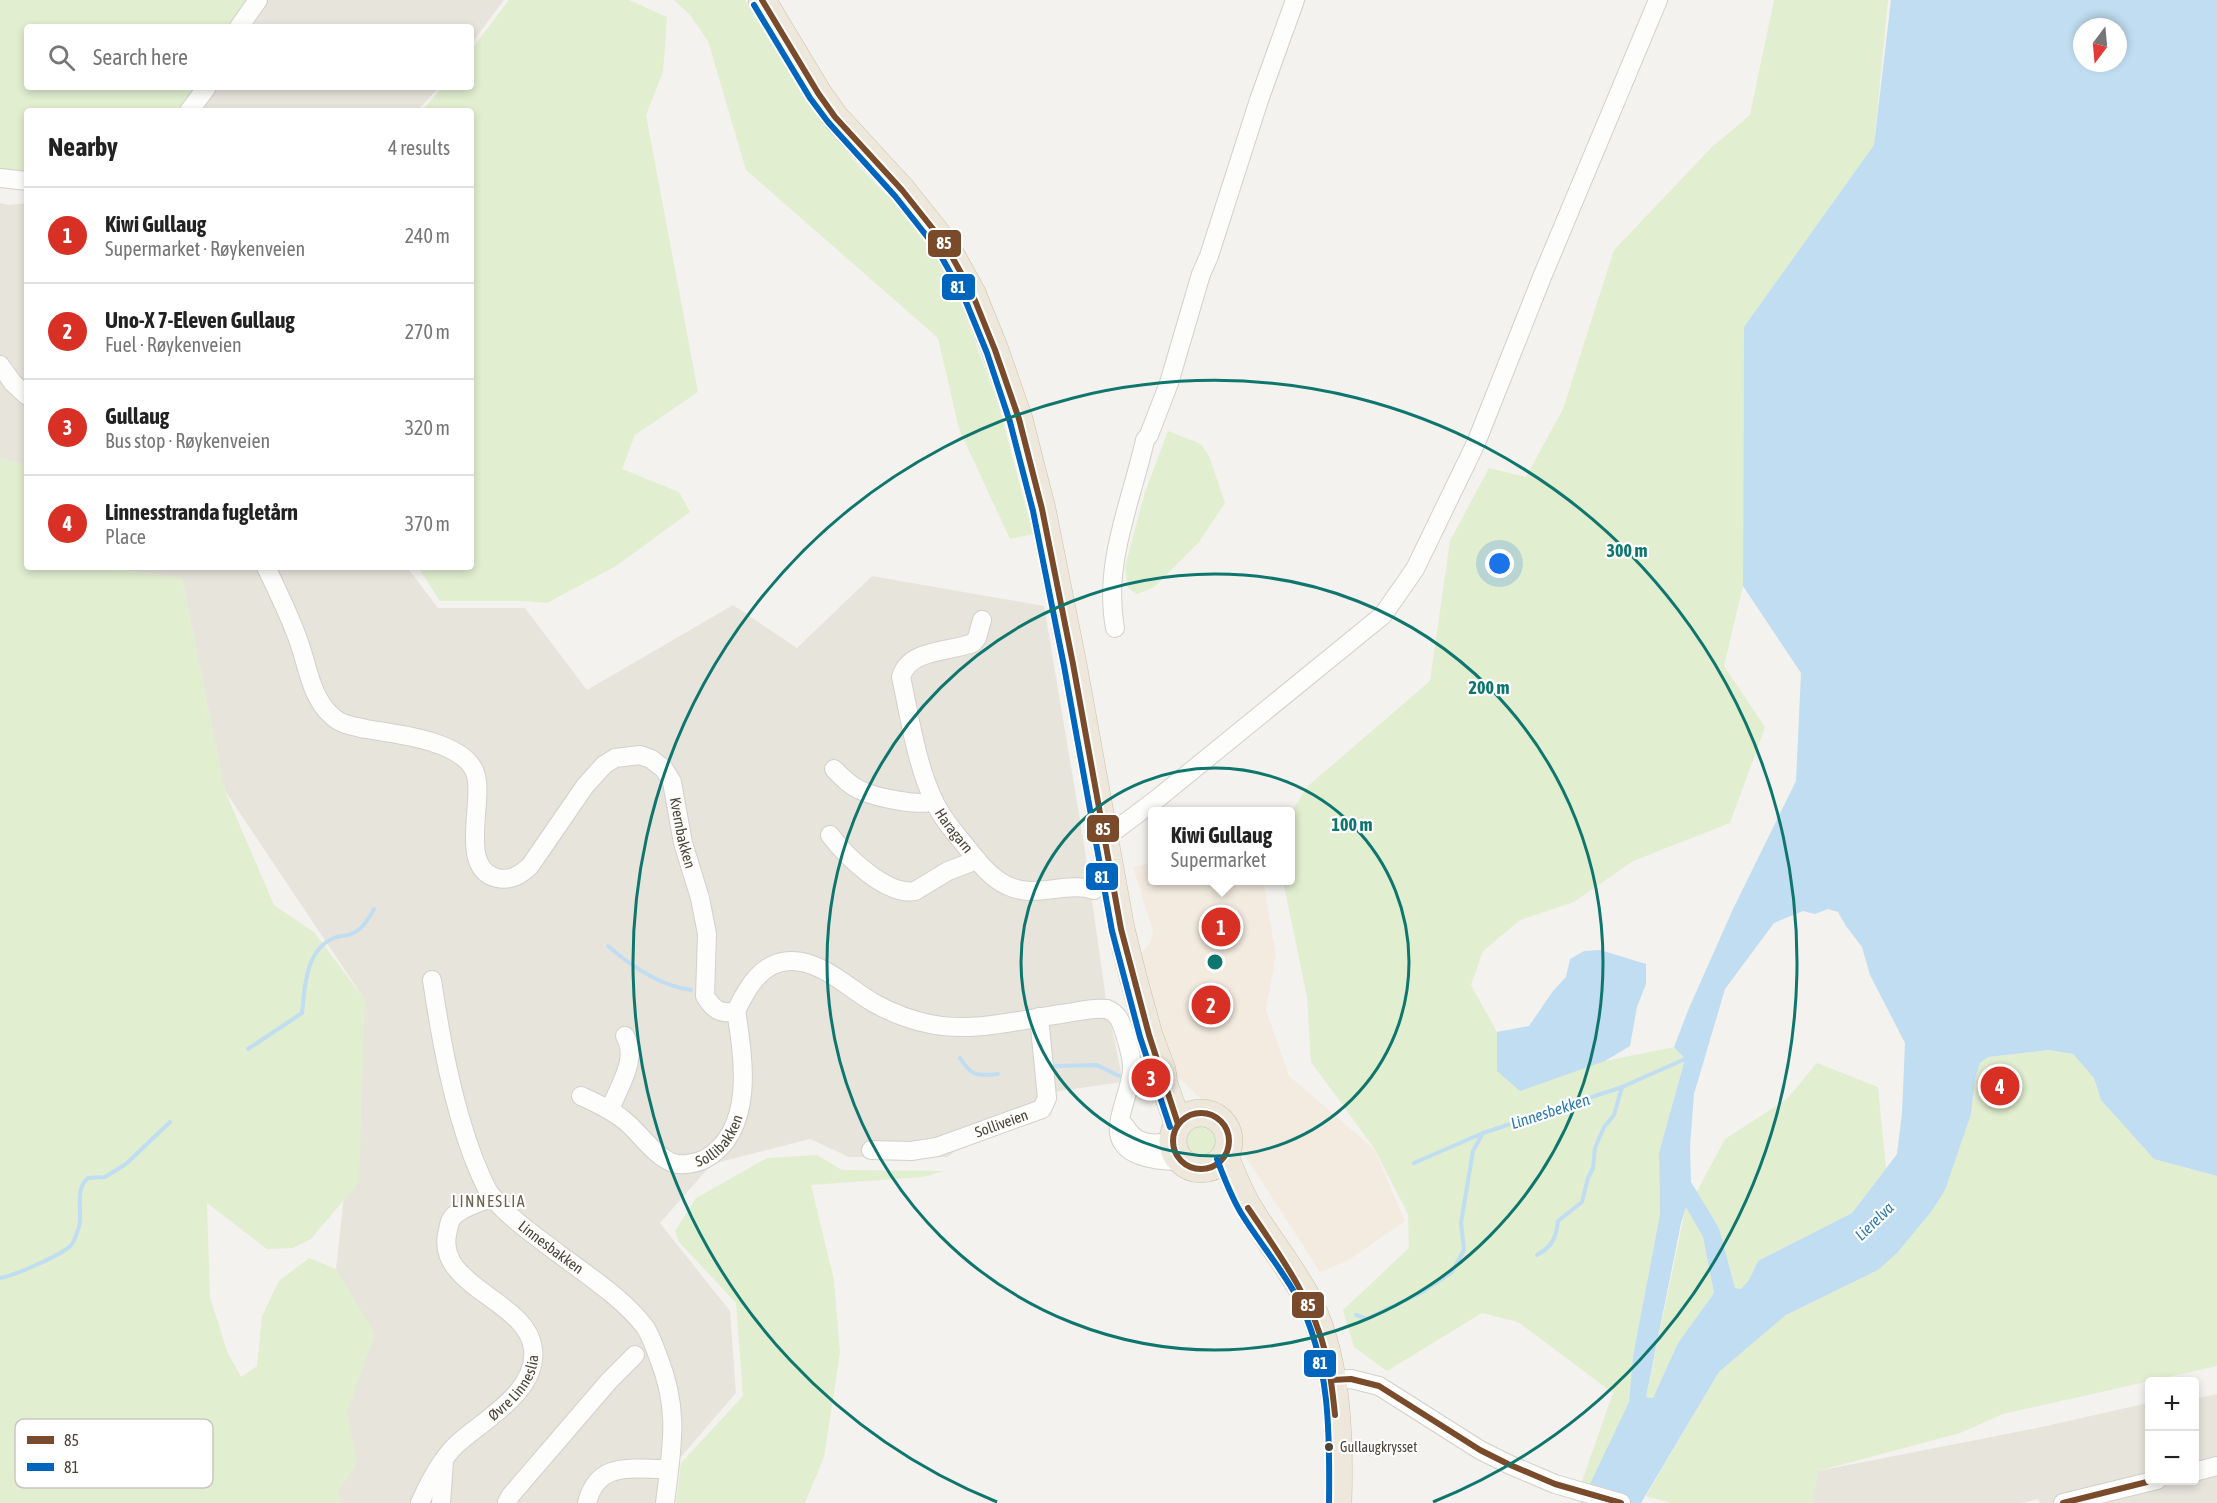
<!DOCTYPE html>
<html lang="en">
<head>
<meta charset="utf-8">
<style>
	body { margin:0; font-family:"Asap Condensed",sans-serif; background:#f6f6f6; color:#222 }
	.controls { position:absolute; right:18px; bottom:18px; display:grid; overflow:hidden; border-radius:6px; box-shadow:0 3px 9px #0003 }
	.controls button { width:54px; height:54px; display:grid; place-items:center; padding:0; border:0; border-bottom:2px solid #e0e0e0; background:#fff; color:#222; font:30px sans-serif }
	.compass { position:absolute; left:2073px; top:18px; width:54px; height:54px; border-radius:50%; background:#fff; box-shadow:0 3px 9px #0003; rotate:196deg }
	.you { position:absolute; left:1500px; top:564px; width:21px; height:21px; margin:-15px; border:4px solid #fff; border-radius:50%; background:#1a73e8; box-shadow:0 0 0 9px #1a73e833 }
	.badge { display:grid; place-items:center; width:39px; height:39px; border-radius:50%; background:#d93025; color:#fff; font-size:20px; font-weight:700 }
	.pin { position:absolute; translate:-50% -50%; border:3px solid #fff; box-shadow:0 2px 6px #0006 }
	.popup { position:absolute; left:1148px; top:807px; width:147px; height:78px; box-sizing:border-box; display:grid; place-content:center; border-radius:6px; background:#fff; filter:drop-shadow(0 2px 4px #0005); font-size:20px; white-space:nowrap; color:#767676 }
	.popup b { font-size:22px; color:#222 }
	.popup::after { content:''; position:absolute; left:50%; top:100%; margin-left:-12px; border:12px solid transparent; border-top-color:#fff }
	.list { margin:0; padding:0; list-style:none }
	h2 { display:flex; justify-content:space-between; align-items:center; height:78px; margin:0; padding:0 24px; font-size:26px }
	h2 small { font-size:20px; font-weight:400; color:#767676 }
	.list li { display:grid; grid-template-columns:39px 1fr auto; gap:18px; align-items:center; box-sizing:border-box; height:96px; padding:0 24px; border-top:2px solid #e0e0e0 }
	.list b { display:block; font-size:22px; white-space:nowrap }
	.list p { margin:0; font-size:20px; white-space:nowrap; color:#767676 }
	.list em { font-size:20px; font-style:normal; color:#767676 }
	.icon { flex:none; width:33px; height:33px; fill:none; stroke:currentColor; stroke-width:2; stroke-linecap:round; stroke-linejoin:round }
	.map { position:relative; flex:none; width:2217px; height:1503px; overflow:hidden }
	.search { position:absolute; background:#fff; box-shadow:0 3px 9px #0003; left:24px; top:24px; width:450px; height:66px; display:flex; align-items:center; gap:15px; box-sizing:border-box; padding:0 21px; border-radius:6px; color:#767676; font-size:22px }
	.panel { position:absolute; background:#fff; box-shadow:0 3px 9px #0003; left:24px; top:108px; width:450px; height:462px; border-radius:6px }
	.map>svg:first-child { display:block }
</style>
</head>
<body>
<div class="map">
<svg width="2217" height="1503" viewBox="0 0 2217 1503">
	<rect width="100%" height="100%" fill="#f4f2ee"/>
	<g fill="#e7e4dc">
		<polygon points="261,0 504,0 471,44 471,27 245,27"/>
		<polygon points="209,87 439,87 417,111 191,111"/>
		<polygon points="0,203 10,205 27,203 27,465 0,459"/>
		<polygon points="98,567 407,567 438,608 525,608 587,690 733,605 797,648 872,576 1044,606 1084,844 1106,999 1123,1082 1059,1091 1013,1111 947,1157 849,1157 810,1139 712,1164 660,1223 730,1311 736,1393 661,1480 659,1503 332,1503 347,1411 336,1269 365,1000 225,791 182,578"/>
		<polygon points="2217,1394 2217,1503 2040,1503 2038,1499 2022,1503 1813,1503 1818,1471 2037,1428 2148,1403 2150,1404 2150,1480 2194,1480 2195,1399"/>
	</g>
	<polygon fill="#f3ebdf" points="1152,863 1152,880 1263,881 1276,954 1266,1010 1289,1076 1374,1149 1405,1221 1349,1260 1320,1272 1249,1162 1208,1106 1172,1071 1140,955 1151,942 1153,931 1133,867"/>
	<g fill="#e1eecf">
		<polygon points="0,0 247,0 233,27 27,27 27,87 198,87 180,111 27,111 27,173 0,171"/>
		<polygon points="509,0 629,0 667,17 663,72 646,115 698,392 635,435 622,469 679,492 690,512 616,566 547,603 523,601 440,601 418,567 471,567 471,111 421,111 443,87 471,87 471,50"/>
		<polygon points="674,0 745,0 820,120 861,169 911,220 938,258 956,290 998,403 1033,534 1010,539 959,429 938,338 746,170 708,41 690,15"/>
		<polygon points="1774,0 1888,0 1874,145 1744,327 1743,586 1724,666 1765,727 1730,823 1633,861 1574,902 1520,920 1483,951 1471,985 1497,1032 1497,1071 1605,1061 1674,1047 1685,1059 1659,1153 1660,1214 1633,1356 1629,1402 1590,1486 1581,1484 1613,1393 1518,1322 1482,1313 1387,1371 1354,1347 1343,1310 1409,1248 1408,1214 1374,1148 1311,1062 1307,997 1283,881 1290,880 1290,814 1308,786 1430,681 1450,541 1489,468 1526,477 1563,409 1614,250 1712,147 1750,115"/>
		<polygon points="1168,431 1201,444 1209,456 1225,503 1199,542 1154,587 1137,594 1128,588 1125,567 1145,492"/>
		<polygon points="0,459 27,465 27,567 98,567 182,578 225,791 274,905 314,932 365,1000 359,1182 311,1239 293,1248 267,1249 207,1203 210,1297 227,1351 241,1377 257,1366 262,1316 279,1281 309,1258 336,1269 375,1334 347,1411 357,1464 339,1490 341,1503 0,1503"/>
		<polygon points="2049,1050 2073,1054 2094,1078 2101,1100 2154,1159 2217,1176 2217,1366 2003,1414 1960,1433 1818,1471 1813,1503 1671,1503 1646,1496 1719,1372 1786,1315 1878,1270 1897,1253 1931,1212 1971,1114 1975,1079 1980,1063 1988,1057"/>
		<polygon points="1817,1063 1878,1087 1886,1168 1852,1213 1758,1261 1749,1280 1741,1289 1735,1288 1719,1228 1696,1193 1725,1139 1787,1099"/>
		<circle cx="1202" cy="1142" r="17"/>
		<polygon points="817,1155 842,1170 945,1171 923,1177 811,1185 834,1280 840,1353 824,1457 805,1503 676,1503 681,1463 743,1396 736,1303 679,1242 675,1231 696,1198 767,1158"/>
		<polygon points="1686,1206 1703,1237 1714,1293 1678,1343 1653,1398 1646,1397"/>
	</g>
	<g fill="#c0ddf1" fill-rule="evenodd">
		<path d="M1891 0H2217V1176L2154 1159 2101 1100 2094 1078 2073 1054 2049 1050 1988 1057 1980 1063 1975 1079 1971 1114 1945 1190 1931 1212 1897 1253 1878 1270 1786 1315 1719 1372 1641 1503H1581L1629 1402 1633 1356 1660 1214 1659 1153 1685 1059 1674 1047 1689 1008 1733 909 1796 781 1801 673 1743 586 1744 327 1874 145ZM2082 27H2118V63H2082ZM1828 909 1838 912 1846 926 1862 947 1870 975 1905 1043 1902 1113 1897 1154 1852 1213 1758 1261 1749 1280 1741 1289 1735 1288 1719 1228 1691 1182 1690 1147 1694 1094 1725 989 1774 923 1803 911 1815 914ZM1686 1207 1703 1237 1714 1293 1678 1343 1653 1398 1646 1397 1681 1223Z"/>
		<polygon points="1600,950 1646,964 1646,984 1637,1007 1630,1046 1605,1061 1520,1091 1497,1071 1497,1032 1529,1026 1553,991 1566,977 1570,959 1584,951"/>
	</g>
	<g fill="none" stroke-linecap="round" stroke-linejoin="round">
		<g stroke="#c0ddf1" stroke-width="4">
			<path d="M608 946C631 966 661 986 691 990"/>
			<path d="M248 1049 302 1013C305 987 305 950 334 938 338 936 343 936 348 935 361 932 368 920 374 909"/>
			<path d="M960 1058C972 1077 977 1076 998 1074"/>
			<polyline points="1056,1066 1097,1065 1119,1076"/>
			<polyline points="1414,1163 1483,1133 1622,1087 1685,1059"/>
			<path d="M1537 1255C1552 1247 1556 1238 1558 1221L1582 1202 1588 1178 1593 1168 1595 1148 1604 1127 1614 1115 1622 1087"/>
			<path d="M0 1278C13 1276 65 1254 72 1244 75 1240 77 1232 79 1227 83 1210 74 1190 88 1178L105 1177 126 1164 170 1122"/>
			<polyline points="1356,1315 1367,1319 1422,1292 1452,1272 1464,1250 1461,1223 1473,1151 1483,1133"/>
		</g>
		<g stroke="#d2d0cb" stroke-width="20">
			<g id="minor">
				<polyline points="239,27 258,0"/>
				<polyline points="189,111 207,87"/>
				<polyline points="0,178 27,181"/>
				<polyline points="0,365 13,383 27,396"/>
				<path id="s1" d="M266 567C278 592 290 616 299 642 308 667 311 698 332 716 341 725 354 726 366 729 395 734 459 740 474 770 487 796 456 868 497 878 511 881 520 875 530 866L585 786 604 765 615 758 640 755 651 759 664 769 672 782 683 843 700 898 707 934 705 996C713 1009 720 1015 736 1011 747 988 761 962 790 961 821 960 848 988 874 1003 892 1013 910 1020 930 1024 972 1033 1019 1020 1061 1014 1076 1012 1092 1007 1107 1009 1119 1014 1121 1022 1125 1034 1128 1046 1133 1058 1132 1071 1130 1089 1121 1107 1119 1125 1115 1158 1159 1161 1180 1161"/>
				<path id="s2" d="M982 620 977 638 973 643C949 652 909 649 901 677 910 718 916 763 934 801 942 819 956 834 968 849 979 863 992 879 1008 886 1036 899 1066 881 1094 890"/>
				<path d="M1115 628C1103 563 1131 503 1145 440L1149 435 1169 383 1201 274 1209 256 1259 100 1295 0"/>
				<path d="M834 769C842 777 849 785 860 790 874 797 920 807 934 801"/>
				<path d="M830 835C846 856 886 896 915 891L948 871 977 860"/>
				<polyline points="1105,838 1157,799 1383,615 1415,569 1476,443 1542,277 1658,0"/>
				<path id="s3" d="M432 980C441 1040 452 1101 473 1157 478 1169 483 1183 490 1194 506 1216 537 1237 559 1254 586 1274 625 1300 645 1327 651 1336 654 1346 658 1356 680 1411 672 1446 665 1503"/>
				<path id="s4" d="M581 1096C596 1103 612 1110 625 1121 641 1134 653 1155 673 1163 682 1166 697 1163 705 1159 755 1131 744 1057 736 1011"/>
				<path d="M610 1110C618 1087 639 1059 625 1036"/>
				<path d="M1125 1126C1136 1145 1153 1146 1172 1141"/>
				<path id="s5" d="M871 1150 911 1151 937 1147 1042 1109 1047 1098 1039 1017"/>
				<polyline points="1332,1380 1351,1379 1379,1386 1480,1450 1508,1464 1555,1484 1621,1503"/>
				<polyline points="2194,1472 2217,1466"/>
				<polyline points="507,1502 511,1495 609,1381 635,1355"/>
				<path id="s6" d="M420 1503C429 1482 440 1461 456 1445 483 1420 538 1392 533 1349 528 1300 432 1286 448 1230 449 1224 450 1218 456 1214 466 1206 481 1202 493 1197"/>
				<polyline points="441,1503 444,1461"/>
				<path d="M587 1503C598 1459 634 1470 669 1469"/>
				<polyline points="2063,1503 2157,1480"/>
			</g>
		</g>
		<g stroke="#ccbfa9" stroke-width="28">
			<g id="highway">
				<polyline points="762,0 818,93 835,117 902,190 945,244 972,293 995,350 1019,419 1042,509 1073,664 1121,929 1133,977 1149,1035 1162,1070 1164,1084 1178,1124"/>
				<circle cx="1201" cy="1141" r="28"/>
				<path d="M1225 1156C1232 1174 1240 1194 1250 1210 1267 1238 1288 1264 1305 1294 1338 1354 1340 1436 1338 1503"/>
			</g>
		</g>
		<use href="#minor" stroke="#fdfdfc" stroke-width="18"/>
		<use href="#highway" stroke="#ede8db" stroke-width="27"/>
		<g stroke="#fff" stroke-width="10">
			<g id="bus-1">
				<polyline points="762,0 818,93 835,117 902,190 945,244 972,293 995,350 1019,419 1042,509 1073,664 1121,929 1149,1035 1178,1124"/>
				<circle cx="1201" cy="1141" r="28"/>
				<path d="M1248 1208C1279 1254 1313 1300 1326 1355 1331 1375 1333 1395 1335 1415"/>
				<polyline points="1332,1380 1351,1379 1379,1386 1480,1450 1508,1464 1555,1484 1621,1503"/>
				<polyline points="2063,1503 2155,1480"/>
			</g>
		</g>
		<g stroke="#fff" stroke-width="10">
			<g id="bus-2">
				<polyline points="754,5 810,98 828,122 895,196 937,249 964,297 987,353 1010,422 1033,511 1064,666 1112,931 1140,1037 1170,1127"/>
				<path d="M1217 1159C1224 1178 1231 1196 1241 1213 1259 1242 1281 1268 1297 1297 1330 1360 1330 1434 1329 1503"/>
			</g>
		</g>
		<use href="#bus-1" stroke="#7a4b2a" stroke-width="6"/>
		<use href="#bus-2" stroke="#0065bd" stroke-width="6"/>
	</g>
	<g fill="none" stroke="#0f766e" stroke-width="3">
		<circle cx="1215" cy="962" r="194"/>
		<circle cx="1215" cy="962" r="388"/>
		<path d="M997 1502A582 582 0 1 1 1433 1502"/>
	</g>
	<circle fill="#4b4439" stroke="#fff" stroke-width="2" cx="1329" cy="1447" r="5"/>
	<g text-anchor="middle" stroke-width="4.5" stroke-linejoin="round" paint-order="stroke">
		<g font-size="14" fill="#4b4439" stroke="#fff" text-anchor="start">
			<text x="1340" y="1452">Gullaugkrysset</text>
		</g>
		<g font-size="15" fill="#4b4439" stroke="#fff">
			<text dy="5" stroke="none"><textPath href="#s2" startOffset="273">Haragarn</textPath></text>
			<text dy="5" stroke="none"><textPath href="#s1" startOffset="734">Kvernbakken</textPath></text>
			<text dy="5" stroke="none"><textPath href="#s5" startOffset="135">Solliveien</textPath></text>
			<text dy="5" stroke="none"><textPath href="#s4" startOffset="171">Sollibakken</textPath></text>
			<text dy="5" stroke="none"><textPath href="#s3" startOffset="304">Linnesbakken</textPath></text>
			<text dy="5" stroke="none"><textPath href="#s6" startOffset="152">Øvre Linneslia</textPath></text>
		</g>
		<g font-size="16" font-style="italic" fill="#2e7ab2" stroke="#fff">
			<text transform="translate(1550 1111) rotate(-18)" y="6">Linnesbekken</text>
			<text transform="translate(1874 1221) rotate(-44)" y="6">Lierelva</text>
		</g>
		<g font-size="16" letter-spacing="1.5" fill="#6e6250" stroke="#fff">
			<text x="489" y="1207">LINNESLIA</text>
		</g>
	</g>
	<rect x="15" y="1419" width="198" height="69" rx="9" fill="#fff" stroke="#c9c7c4" stroke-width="1.5"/>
	<rect x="27" y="1436" width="27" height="8" fill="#7a4b2a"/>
	<rect x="27" y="1463" width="27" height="8" fill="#0065bd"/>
	<g font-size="16" fill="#4b4439">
		<text x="64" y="1446">85</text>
		<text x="64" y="1473">81</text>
	</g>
	<circle cx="1215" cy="962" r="9" fill="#0f766e" stroke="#fff" stroke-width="3"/>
	<g font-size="18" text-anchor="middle" font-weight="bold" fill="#0f766e" stroke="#fff" stroke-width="4.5" stroke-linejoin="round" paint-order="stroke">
		<text x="1627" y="557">300 m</text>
		<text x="1489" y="694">200 m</text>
		<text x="1352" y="831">100 m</text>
	</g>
	<g stroke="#fff" stroke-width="2">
		<rect x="927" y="229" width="35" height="29" rx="6" fill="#7a4b2a"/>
		<rect x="941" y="273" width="35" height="28" rx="6" fill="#0065bd"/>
		<rect x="1086" y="814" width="34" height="29" rx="6" fill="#7a4b2a"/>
		<rect x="1085" y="862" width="34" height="29" rx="6" fill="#0065bd"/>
		<rect x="1291" y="1291" width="34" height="28" rx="6" fill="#7a4b2a"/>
		<rect x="1303" y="1349" width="34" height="29" rx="6" fill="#0065bd"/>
	</g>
	<g font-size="16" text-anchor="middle" font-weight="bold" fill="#fff">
		<text x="944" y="249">85</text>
		<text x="958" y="293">81</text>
		<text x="1103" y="835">85</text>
		<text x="1102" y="883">81</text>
		<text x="1308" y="1311">85</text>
		<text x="1320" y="1369">81</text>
	</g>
</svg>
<div class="controls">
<button>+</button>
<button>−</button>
</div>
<svg class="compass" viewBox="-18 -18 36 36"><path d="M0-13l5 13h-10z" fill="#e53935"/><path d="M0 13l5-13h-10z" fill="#767676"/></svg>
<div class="you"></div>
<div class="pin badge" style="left:1221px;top:927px">1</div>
<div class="popup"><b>Kiwi Gullaug</b>Supermarket</div>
<div class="pin badge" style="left:1211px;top:1005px">2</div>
<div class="pin badge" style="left:1151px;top:1078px">3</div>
<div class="pin badge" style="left:2000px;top:1086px">4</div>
<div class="search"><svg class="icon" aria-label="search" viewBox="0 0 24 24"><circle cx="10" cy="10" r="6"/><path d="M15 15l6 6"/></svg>Search here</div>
<section class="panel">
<h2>Nearby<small>4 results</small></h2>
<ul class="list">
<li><span class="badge">1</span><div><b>Kiwi Gullaug</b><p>Supermarket · Røykenveien</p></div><em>240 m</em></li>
<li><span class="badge">2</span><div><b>Uno-X 7-Eleven Gullaug</b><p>Fuel · Røykenveien</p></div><em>270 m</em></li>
<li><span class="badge">3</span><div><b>Gullaug</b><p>Bus stop · Røykenveien</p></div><em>320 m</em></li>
<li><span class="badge">4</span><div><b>Linnesstranda fugletårn</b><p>Place</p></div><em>370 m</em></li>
</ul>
</section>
</div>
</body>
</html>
